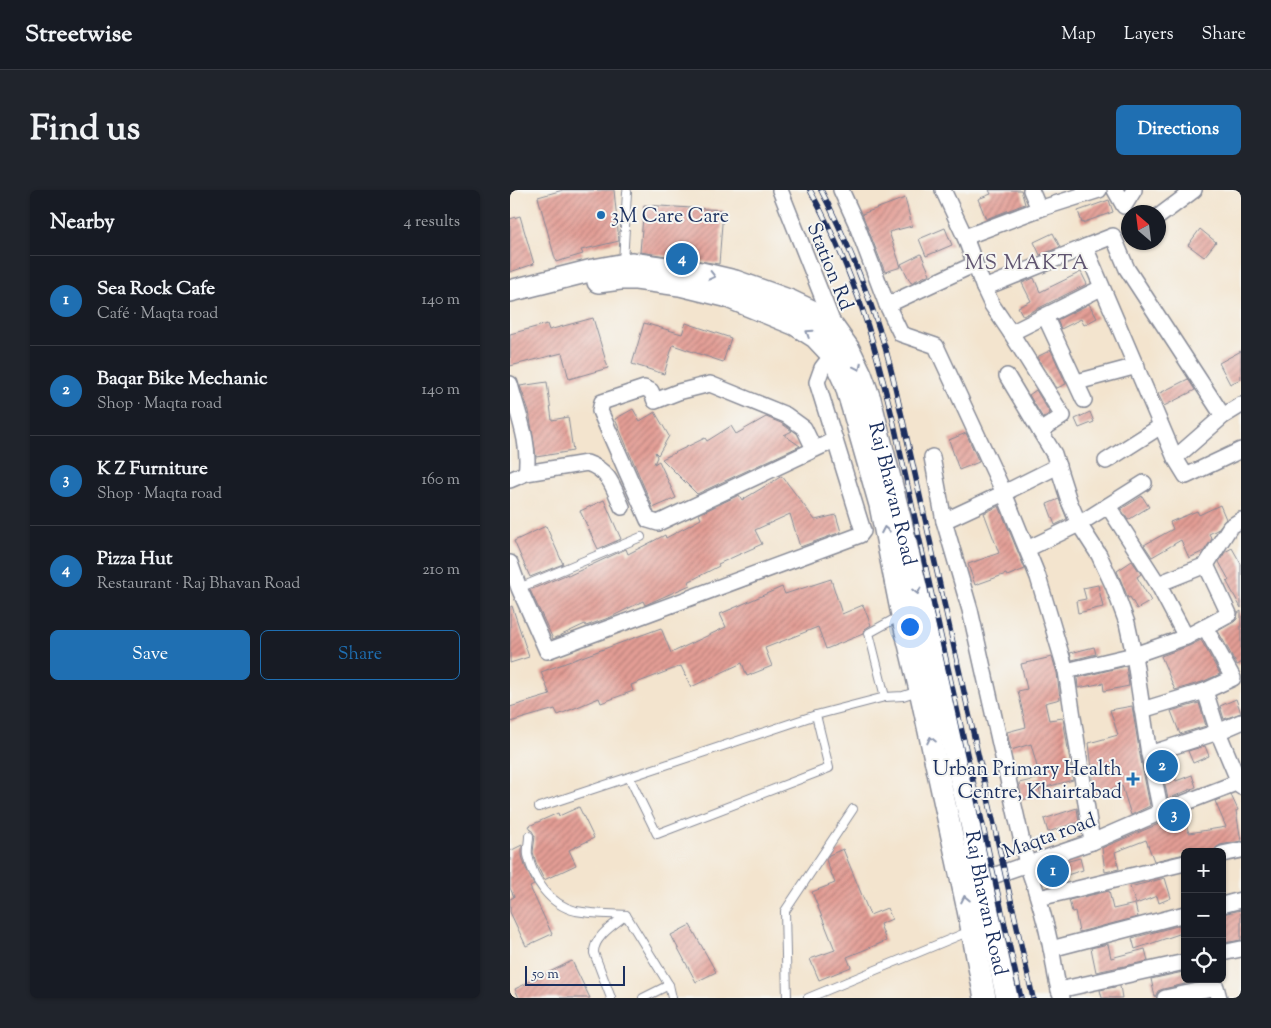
<!DOCTYPE html>
<html lang="en">
<head>
<meta charset="utf-8">
<style>
	body { margin:0; font-family:"Sorts Mill Goudy",serif; background:#20242c; color:#f1f3f6 }
	.controls { position:absolute; right:15px; bottom:15px; display:grid; overflow:hidden; border-radius:8px; box-shadow:0 1px 4px #0004 }
	.controls button { width:45px; height:45px; display:grid; place-items:center; padding:0; border:0; border-bottom:1px solid #363941; background:#171b24; color:#f1f3f6; font:25px sans-serif }
	.compass { position:absolute; left:611px; top:15px; width:45px; height:45px; border-radius:50%; background:#171b24; box-shadow:0 1px 4px #0004; rotate:332deg }
	.scale { position:absolute; left:15px; bottom:12px; width:100px; box-sizing:border-box; padding-left:5px; border:2px solid #1b2f5e; border-top:0; font-size:14px; line-height:18px; white-space:nowrap; color:#1b2f5e; -webkit-text-stroke:4px #f6f6f2; paint-order:stroke }
	.you { position:absolute; left:399px; top:436px; width:18px; height:18px; margin:-12px; border:4px solid #fff; border-radius:50%; background:#1a73e8; box-shadow:0 0 0 8px #1a73e833 }
	.badge { display:grid; place-items:center; width:32px; height:32px; border-radius:50%; background:#1f6fb2; color:#fff; font-size:16px; font-weight:700 }
	.pin { position:absolute; translate:-50% -50%; border:2px solid #fff; box-shadow:0 1px 5px #0006 }
	.list { margin:0; padding:0; list-style:none }
	h2 { display:flex; justify-content:space-between; align-items:center; height:65px; margin:0; padding:0 20px; font-size:21px }
	h2 small { font-size:16px; font-weight:400; color:#9ea1a6 }
	.list li { display:grid; grid-template-columns:32px 1fr auto; gap:15px; align-items:center; box-sizing:border-box; height:90px; padding:0 20px; border-top:1px solid #363941 }
	.list b { display:block; font-size:19px; white-space:nowrap }
	.list p { margin:0; font-size:16px; white-space:nowrap; color:#9ea1a6 }
	.list em { font-size:16px; font-style:normal; color:#9ea1a6 }
	.actions { display:flex; gap:10px; padding:15px 20px }
	.actions a { flex:1; padding:11px 0; border:1px solid #1f6fb2; border-radius:8px; text-align:center; font-size:18px; color:#1f6fb2 }
	.actions .main { background:#1f6fb2; color:#fff }
	.icon { flex:none; width:28px; height:28px; fill:none; stroke:currentColor; stroke-width:2; stroke-linecap:round; stroke-linejoin:round }
	.map { position:relative; flex:none; width:731px; height:808px; overflow:hidden; border-radius:8px }
	header { display:flex; align-items:center; gap:30px; box-sizing:border-box; height:70px; padding:0 25px; background:#171b24; border-bottom:1px solid #363941 }
	header strong { font-size:24px }
	nav { display:flex; gap:28px; margin-inline-start:auto; font-size:18px }
	.intro { display:flex; align-items:center; justify-content:space-between; box-sizing:border-box; height:120px; padding:0 30px }
	h1 { margin:0; font-size:35px }
	.button { padding:12px 22px; border-radius:8px; background:#1f6fb2; color:#fff; font-size:18px; font-weight:700 }
	main { display:flex; gap:30px; padding:0 30px }
	aside { flex:1; background:#171b24; border-radius:8px; box-shadow:0 1px 4px #0004 }
	.map>svg:first-child { display:block }
</style>
</head>
<body>
<header>
<strong>Streetwise</strong>
<nav><a>Map</a><a>Layers</a><a>Share</a></nav>
</header>
<div class="intro"><h1>Find us</h1><a class="button">Directions</a></div>
<main>
<aside>
<h2>Nearby<small>4 results</small></h2>
<ul class="list">
<li><span class="badge">1</span><div><b>Sea Rock Cafe</b><p>Café · Maqta road</p></div><em>140 m</em></li>
<li><span class="badge">2</span><div><b>Baqar Bike Mechanic</b><p>Shop · Maqta road</p></div><em>140 m</em></li>
<li><span class="badge">3</span><div><b>K Z Furniture</b><p>Shop · Maqta road</p></div><em>160 m</em></li>
<li><span class="badge">4</span><div><b>Pizza Hut</b><p>Restaurant · Raj Bhavan Road</p></div><em>210 m</em></li>
</ul>
<div class="actions"><a class="main">Save</a><a>Share</a></div>
</aside>
<div class="map">
<svg width="731" height="808" viewBox="0 0 731 808">
	<defs>
		<pattern id="building-hatch" width="6" height="6" patternUnits="userSpaceOnUse" patternTransform="scale(1.25)"><rect width="6" height="6" fill="#e39d94"/><path d="M-1 1l2-2M0 6l6-6M5 7l2-2" fill="none" stroke="#b7807c"/></pattern>
	</defs>
	<rect width="100%" height="100%" fill="#f6f6f2"/>
	<filter id="ink" filterUnits="userSpaceOnUse"><feTurbulence type="fractalNoise" baseFrequency=".02" numOctaves="2"/><feDisplacementMap in="SourceGraphic" scale="10" xChannelSelector="R" yChannelSelector="G"/><feConvolveMatrix kernelMatrix="1 2 1 2 8 2 1 2 1" color-interpolation-filters="sRGB"/></filter>
	<filter id="wash" filterUnits="userSpaceOnUse"><feTurbulence type="fractalNoise" baseFrequency=".0096" numOctaves="4" result="noise"/><feDisplacementMap in="SourceGraphic" scale="20" xChannelSelector="R" yChannelSelector="G"/><feGaussianBlur stdDeviation="1.12" result="paint"/><feColorMatrix in="noise" values="0 0 0 0 0 0 0 0 0 0 0 0 0 0 0 0 0 1.4 0 .05"/><feComposite in="paint" operator="in"/></filter>
	<g filter="url(#wash)">
		<rect width="100%" height="100%" fill="#f3e4ce"/>
		<g id="blocks">
			<g fill="url(#building-hatch)">
				<polygon points="53,0 104,0 109,51 71,60 73,64 46,72 28,7"/>
				<polygon points="479,0 511,0 515,14 476,29 468,9 481,4"/>
				<polygon points="395,8 402,36 379,42 391,77 375,82 352,24"/>
				<polygon points="599,10 603,22 572,33 568,21"/>
				<polygon points="134,15 213,20 209,74 130,62"/>
				<polygon points="10,26 24,74 0,82 0,29"/>
				<polygon points="435,38 442,55 416,66 409,49"/>
				<polygon points="690,39 706,52 694,67 678,55"/>
				<polygon points="543,43 550,57 530,65 524,52"/>
				<polygon points="411,64 420,84 401,93 391,74"/>
				<polygon points="571,82 577,94 513,126 508,117 521,111 512,93 524,88 530,102"/>
				<polygon points="579,114 587,128 574,135 571,129 551,139 547,130"/>
				<polygon points="83,128 98,178 59,189 52,163 0,176 0,144 37,134 39,140"/>
				<polygon points="134,133 172,144 176,133 221,148 213,172 163,155 154,184 122,174"/>
				<polygon points="541,160 556,194 547,198 527,167"/>
				<polygon points="731,161 731,189 720,194 709,173"/>
				<polygon points="678,189 685,200 654,216 648,204"/>
				<polygon points="37,192 42,230 58,227 63,261 26,267 19,221 10,196"/>
				<polygon points="526,200 540,223 533,228 519,205"/>
				<polygon points="123,219 130,231 145,222 159,246 148,265 145,262 147,267 144,274 149,271 166,308 143,318 105,229"/>
				<polygon points="580,222 584,232 569,238 565,229"/>
				<polygon points="256,227 271,233 282,241 274,245 290,256 187,304 152,269 195,248 197,251 221,236 226,244"/>
				<polygon points="456,243 469,272 449,280 439,250"/>
				<polygon points="272,286 305,330 326,325 331,342 290,357 280,324 245,340 252,354 208,374 209,376 178,392 180,395 135,415 133,411 101,427 76,436 75,434 43,449 20,400 58,384 58,386 116,359 118,364 155,345 156,348 191,329 189,324 229,305 232,310"/>
				<polygon points="632,306 639,317 618,330 611,319"/>
				<polygon points="549,309 557,329 545,335 537,314"/>
				<polygon points="94,310 111,349 88,359 70,321"/>
				<polygon points="710,315 716,329 707,340 699,344 702,349 694,361 679,368 671,350 642,367 634,355 663,339 660,332 687,321 689,325"/>
				<polygon points="489,316 515,379 497,386 496,384 465,395 458,374 489,363 474,323"/>
				<polygon points="36,336 53,374 20,387 4,351"/>
				<polygon points="722,358 731,374 731,418 717,392 719,390 709,372 715,362"/>
				<polygon points="622,371 631,384 627,387 641,411 627,419 620,407 618,408 607,381"/>
				<polygon points="321,389 332,424 353,415 361,435 355,439 353,444 316,459 308,437 255,458 262,476 237,486 232,473 181,497 171,476 121,495 123,501 91,513 89,508 48,525 45,519 0,532 0,517 40,505 31,482 151,438 161,463 216,437 210,424 272,397 275,404"/>
				<polygon points="588,395 593,417 568,423 566,411 576,409 573,398"/>
				<polygon points="2,416 19,467 0,473 0,417"/>
				<polygon points="731,421 731,473 727,475 708,441 724,432 727,429 728,423"/>
				<polygon points="691,450 710,484 692,492 665,500 651,466 679,456"/>
				<polygon points="584,457 586,464 562,470 560,463"/>
				<polygon points="542,467 547,483 550,509 535,513 539,530 553,528 563,590 529,599 531,605 512,610 509,593 530,588 521,554 501,560 497,542 516,537 508,501 517,499 511,474"/>
				<polygon points="616,476 619,496 594,501 593,493 568,498 567,488"/>
				<polygon points="726,509 731,523 714,529 710,516"/>
				<polygon points="689,513 696,536 670,544 661,521"/>
				<polygon points="622,516 630,565 640,616 621,625 612,596 585,605 579,553 608,545 600,520"/>
				<polygon points="695,556 699,566 683,573 678,561"/>
				<polygon points="659,568 666,591 682,585 686,597 658,609 650,571"/>
				<polygon points="721,605 728,620 726,621 731,651 710,655 704,660 675,662 675,664 644,671 636,650 605,662 609,679 595,682 592,658 672,624 679,643 716,637 705,611"/>
				<polygon points="69,617 84,648 59,660 66,675 34,690 26,673 23,662 25,646 19,636 48,623 49,626"/>
				<polygon points="567,618 569,632 538,642 534,629"/>
				<polygon points="12,655 12,666 15,676 24,695 20,697 42,744 16,756 0,722 0,709 4,707 0,698 0,661"/>
				<polygon points="333,659 360,725 377,718 382,729 370,734 376,751 337,767 341,777 309,790 300,769 325,760 302,702 325,693 316,670 319,665"/>
				<polygon points="570,668 573,680 541,690 537,677"/>
				<polygon points="655,688 661,708 649,713 647,706 626,714 620,697"/>
				<polygon points="599,701 603,719 625,714 628,727 569,742 565,721 562,722 559,710"/>
				<polygon points="731,720 731,750 714,753 712,745 712,724"/>
				<polygon points="675,734 675,742 625,759 622,748"/>
				<polygon points="180,735 206,782 186,792 161,745"/>
				<polygon points="598,754 601,768 635,759 638,771 586,782 581,758"/>
				<polygon points="62,771 80,808 9,808 5,799"/>
				<polygon points="673,782 675,794 653,799 648,801 645,807 641,789"/>
				<polygon points="610,796 612,808 592,808 590,800"/>
			</g>
		</g>
	</g>
	<g filter="url(#ink)">
		<use href="#blocks" fill-opacity="0" stroke="#878a96" stroke-width="1"/>
		<g fill="none" stroke-linecap="round" stroke-linejoin="round">
			<g stroke="#878a96" stroke-width="10">
				<g id="service">
					<polyline points="113,73 117,2"/>
					<polyline points="9,398 131,347"/>
					<polyline points="375,507 393,506 408,501"/>
					<polyline points="119,587 147,644 319,578 306,525 375,507 359,443 390,426"/>
					<polyline points="29,617 306,525"/>
					<path d="M19 646C19 652 17 659 18 665 23 690 40 715 66 721 82 724 100 724 116 725L159 795"/>
					<path d="M101 808 84 763C83 747 105 734 116 725"/>
					<polyline points="133,808 159,795 162,808"/>
					<polyline points="277,808 275,721 343,619"/>
					<polyline points="298,808 460,741"/>
				</g>
			</g>
			<g stroke="#878a96" stroke-width="18">
				<g id="minor">
					<polyline points="270,0 324,136"/>
					<polyline points="331,0 346,33 377,115"/>
					<polyline points="433,0 455,47 465,74"/>
					<polyline points="521,0 529,19 589,0"/>
					<polyline points="605,0 614,16 624,0"/>
					<polyline points="648,27 684,0"/>
					<polyline points="455,47 529,19"/>
					<polyline points="575,57 474,98 482,115 501,143 553,226 530,241 544,264 559,311 569,334 589,365 603,395 617,433 624,465 639,564 651,622"/>
					<polyline points="474,98 465,74 377,115 391,144 426,156 494,303 548,276"/>
					<polyline points="535,126 574,210"/>
					<polyline points="501,143 591,98"/>
					<polyline points="497,186 530,241"/>
					<polyline points="567,192 627,176"/>
					<path d="M0 194C7 222 21 254 16 283L0 290"/>
					<polyline points="731,215 713,226 665,268 676,286 731,260"/>
					<polyline points="304,259 294,238 276,225 200,194 168,202 145,211 141,201 134,198 92,212 90,221 138,330 148,333 316,254 325,249"/>
					<path d="M422 267 434 331 460 420 517 674C527 702 535 729 541 758 545 775 545 792 552 808"/>
					<polyline points="665,268 575,57 603,46 617,79 713,226"/>
					<polyline points="596,271 651,236"/>
					<path d="M16 283 77 273C100 281 103 297 112 317"/>
					<polyline points="598,316 648,394 676,447 695,437 723,488 695,501 632,520"/>
					<polyline points="434,331 494,303 528,387 556,481 582,652"/>
					<polyline points="517,359 569,334 634,293"/>
					<polyline points="0,373 9,398 37,461 350,345 353,341 307,192 312,178 322,165 323,159"/>
					<polyline points="696,375 720,337 731,330"/>
					<polyline points="648,394 696,375 719,424 695,437"/>
					<polyline points="556,481 624,465 676,447"/>
					<polyline points="695,501 708,542 731,597"/>
					<polyline points="639,564 708,542 731,532"/>
					<polyline points="712,664 731,660"/>
					<polyline points="471,690 582,652 651,622 731,591"/>
					<polyline points="529,708 675,673"/>
					<polyline points="712,715 731,710"/>
					<polyline points="541,759 675,724"/>
					<polyline points="712,763 731,759"/>
					<polyline points="549,800 675,772"/>
					<polyline points="655,808 706,797 709,808"/>
				</g>
			</g>
			<g stroke="#878a96" stroke-width="24">
				<g id="secondary">
					<polyline points="88,92 110,89 126,89 170,95 215,106 286,135 305,147 322,165 335,193 343,220 370,315 392,425 410,500 458,720 475,808"/>
					<path id="s1" d="M0 101 83 80 121 73 191 83 225 91 281 111 300 120 316 130 324 138 339 159 351 184 360 209 391 332 462 637 471 690 497 808"/>
				</g>
			</g>
			<use href="#service" stroke="#fff" stroke-width="8"/>
			<use href="#minor" stroke="#fff" stroke-width="15"/>
			<use href="#secondary" stroke="#fff" stroke-width="21"/>
			<g stroke="#1b2f5e" stroke-width="5.5">
				<g id="rail">
					<path d="M300 0C317 31 331 62 343 94 361 139 372 187 384 234L511 808"/>
					<path d="M311 0C337 50 358 102 375 157 382 181 387 206 393 231L523 808"/>
				</g>
			</g>
			<use href="#rail" stroke="#f6f6f2" stroke-width="4" stroke-dasharray="11" stroke-linecap="butt"/>
		</g>
		<defs><path id="oneway-chevron" d="M-2-3.5L2.5 0L-2 3.5" fill="none" stroke-width="1.6" stroke-linecap="round" stroke-linejoin="round" transform="scale(1.25)"/></defs>
		<g stroke="#8d97ae">
			<use href="#oneway-chevron" transform="translate(202 86) rotate(14)"/>
			<use href="#oneway-chevron" transform="translate(299 143) rotate(-147)"/>
			<use href="#oneway-chevron" transform="translate(348 177) rotate(64)"/>
			<use href="#oneway-chevron" transform="translate(375 340) rotate(-101)"/>
			<use href="#oneway-chevron" transform="translate(407 401) rotate(77)"/>
			<use href="#oneway-chevron" transform="translate(421 550) rotate(-102)"/>
			<use href="#oneway-chevron" transform="translate(455 709) rotate(-102)"/>
		</g>
	</g>
	<g fill="#1f6fb2" stroke="#f6f6f2" stroke-width="2">
		<circle cx="91" cy="25" r="5"/>
		<path d="M620.5 581.5h5v5h5v5h-5v5h-5v-5h-5v-5h5z"/>
	</g>
	<g text-anchor="middle" stroke-width="4" stroke-linejoin="round" paint-order="stroke">
		<g font-size="20" fill="#1b2f5e" stroke="#f6f6f2" text-anchor="start">
			<text x="101" y="32">3M Care Care</text>
			<text x="612" y="585" text-anchor="end">Urban Primary Health<tspan x="612" dy="23">Centre, Khairtabad</tspan></text>
		</g>
		<g font-size="20" fill="#1b2f5e" stroke="#f6f6f2">
			<text transform="translate(321 76) rotate(68)" y="7">Station Rd</text>
			<text dy="7" stroke="none"><textPath href="#s1" startOffset="518">Raj Bhavan Road</textPath></text>
			<text transform="translate(539 645) rotate(-20)" y="7">Maqta road</text>
			<text dy="7" stroke="none"><textPath href="#s1" startOffset="938">Raj Bhavan Road</textPath></text>
		</g>
		<g font-size="21" letter-spacing="1" fill="#615671" stroke="#f6f6f2">
			<text x="517" y="79">MS MAKTA</text>
		</g>
	</g>
</svg>
<div class="controls">
<button>+</button>
<button>−</button>
<button><svg class="icon" aria-label="locate" viewBox="0 0 24 24"><circle cx="12" cy="12" r="6"/><path d="M12 2v4M12 18v4M2 12h4M18 12h4"/></svg></button>
</div>
<svg class="compass" viewBox="-18 -18 36 36"><path d="M0-13l5 13h-10z" fill="#e53935"/><path d="M0 13l5-13h-10z" fill="#9ea1a6"/></svg>
<div class="scale">50 m</div>
<div class="you"></div>
<div class="pin badge" style="left:543px;top:681px">1</div>
<div class="pin badge" style="left:652px;top:576px">2</div>
<div class="pin badge" style="left:664px;top:625px">3</div>
<div class="pin badge" style="left:172px;top:69px">4</div>
</div>
</main>
</body>
</html>
